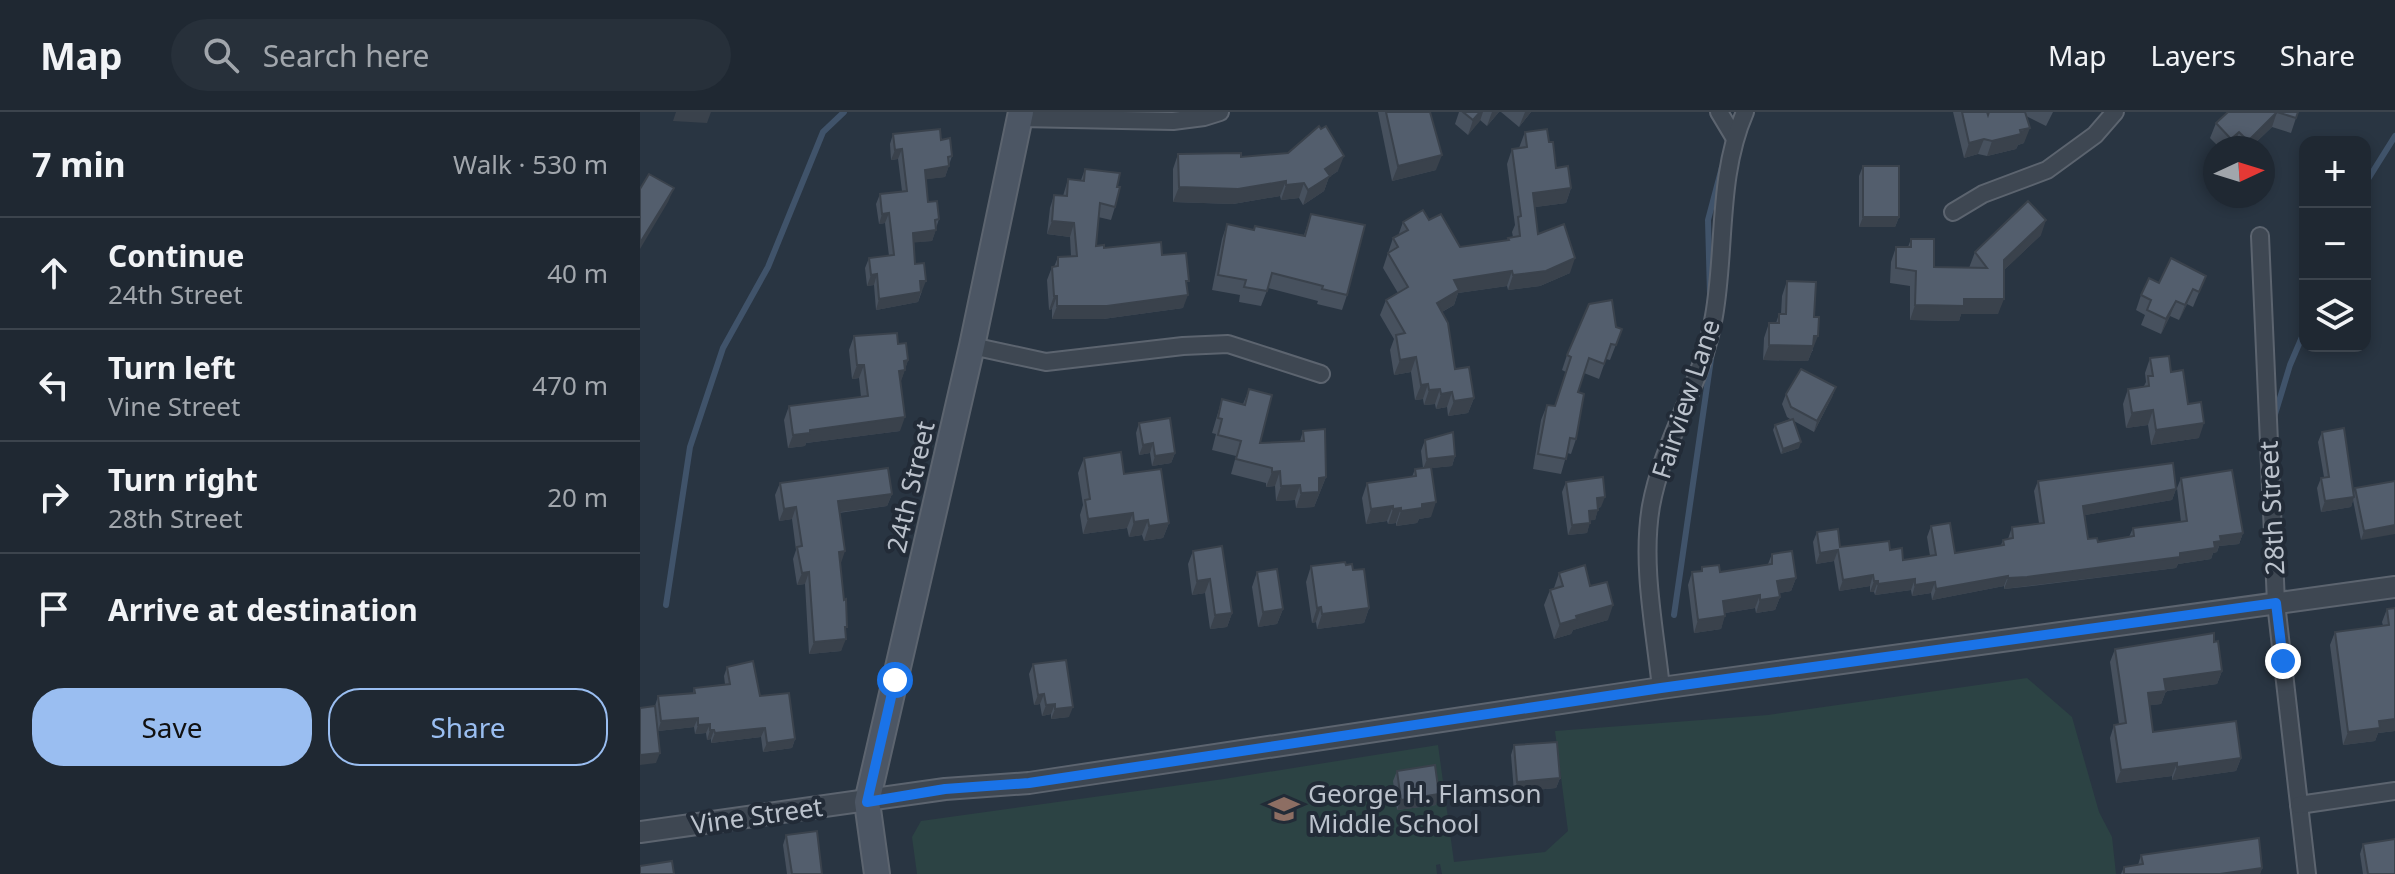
<!DOCTYPE html>
<html lang="en">
<head>
<meta charset="utf-8">
<style>
	body { margin:0; font-family:"Noto Sans",sans-serif; background:#27303a; color:#f1f3f6 }
	.controls { position:absolute; right:24px; top:24px; display:grid; overflow:hidden; border-radius:16px; box-shadow:0 4px 12px #0003 }
	.controls button { width:72px; height:72px; display:grid; place-items:center; padding:0; border:0; border-bottom:2px solid #3c444d; background:#1f2832; color:#f1f3f6; font:40px sans-serif }
	.compass { position:absolute; left:1563px; top:24px; width:72px; height:72px; border-radius:50%; background:#1f2832; box-shadow:0 4px 12px #0003; rotate:86deg }
	.stop { position:absolute; width:24px; height:24px; margin:-18px; border:6px solid #1a73e8; border-radius:50%; background:#fff }
	.stop.end { background:#1a73e8; border-color:#fff; box-shadow:0 2px 8px #0008 }
	.list { margin:0; padding:0; list-style:none }
	h2 { display:flex; justify-content:space-between; align-items:center; height:104px; margin:0; padding:0 32px; font-size:34px }
	h2 small { font-size:26px; font-weight:400; color:#a1a6ac }
	.list li { display:grid; grid-template-columns:52px 1fr auto; gap:24px; align-items:center; box-sizing:border-box; height:112px; padding:0 32px; border-top:2px solid #3c444d }
	.list b { display:block; font-size:30px; white-space:nowrap }
	.list p { margin:0; font-size:26px; white-space:nowrap; color:#a1a6ac }
	.list em { font-size:26px; font-style:normal; color:#a1a6ac }
	.actions { display:flex; gap:16px; padding:24px 32px }
	.actions a { flex:1; padding:18px 0; border:2px solid #9abef1; border-radius:32px; text-align:center; font-size:28px; color:#9abef1 }
	.actions .main { background:#9abef1; color:#111 }
	.icon { flex:none; width:44px; height:44px; fill:none; stroke:currentColor; stroke-width:2; stroke-linecap:round; stroke-linejoin:round }
	.map { position:relative; flex:none; width:1755px; height:762px; overflow:hidden }
	header { display:flex; align-items:center; gap:48px; box-sizing:border-box; height:112px; padding:0 40px; background:#1f2832; border-bottom:2px solid #3c444d }
	header strong { font-size:38px }
	nav { display:flex; gap:44px; margin-inline-start:auto; font-size:28px }
	.search { width:560px; height:72px; background:#27303a; display:flex; align-items:center; gap:20px; box-sizing:border-box; padding:0 28px; border-radius:44px; color:#a1a6ac; font-size:30px }
	main { display:flex }
	aside { flex:1; background:#1f2832 }
	.map>svg:first-child { display:block }
</style>
</head>
<body>
<header>
<strong>Map</strong>
<div class="search"><svg class="icon" aria-label="search" viewBox="0 0 24 24"><circle cx="10" cy="10" r="6"/><path d="M15 15l6 6"/></svg>Search here</div>
<nav><a>Map</a><a>Layers</a><a>Share</a></nav>
</header>
<main>
<aside>
<h2>7 min<small>Walk · 530 m</small></h2>
<ul class="list">
<li><svg class="icon" aria-label="ahead" viewBox="0 0 24 24"><path d="M12 20V5M6 11l6-6 6 6"/></svg><div><b>Continue</b><p>24th Street</p></div><em>40 m</em></li>
<li><svg class="icon" aria-label="left" viewBox="0 0 24 24"><path d="M17 20v-9H6M10 6l-5 5 5 5"/></svg><div><b>Turn left</b><p>Vine Street</p></div><em>470 m</em></li>
<li><svg class="icon" aria-label="right" viewBox="0 0 24 24"><path d="M7 20v-9h11M14 6l5 5-5 5"/></svg><div><b>Turn right</b><p>28th Street</p></div><em>20 m</em></li>
<li><svg class="icon" aria-label="arrive" viewBox="0 0 24 24"><path d="M6 21V4h12l-3 4 3 4H6"/></svg><div><b>Arrive at destination</b></div></li>
</ul>
<div class="actions"><a class="main">Save</a><a>Share</a></div>
</aside>
<div class="map">
<svg width="1755" height="762" viewBox="0 0 1755 762">
	<rect width="100%" height="100%" fill="#293542"/>
	<polygon fill="#2c4344" points="1387,566 1432,605 1459,700 1472,725 1476,762 802,762 800,752 796,753 797,762 277,762 272,725 281,709 584,667 798,633 814,750 905,740 928,719 915,619 1128,603"/>
	<g fill="none" stroke-linecap="round" stroke-linejoin="round">
		<g stroke="#40536a" stroke-width="6">
			<polyline points="1725,72 1755,24"/>
			<polyline points="1070,182 1068,108 1082,55"/>
			<polyline points="1633,309 1650,253 1665,218"/>
			<polyline points="26,493 50,335 83,236 128,155 183,20 204,0"/>
			<polyline points="1034,503 1073,233"/>
		</g>
		<g stroke="#5c646f" stroke-width="20">
			<g id="minor">
				<polyline points="1079,0 1094,25"/>
				<polyline points="380,6 533,9 564,5 580,0"/>
				<polyline points="1313,100 1343,82 1407,58 1455,23 1475,0"/>
				<polyline points="1620,124 1636,491 1667,762"/>
				<polyline points="332,234 406,250 543,234 588,232 681,262"/>
				<path d="M1021 576C1015 518 1001 453 1011 394 1023 328 1063 270 1074 204 1086 136 1077 64 1105 0"/>
				<polyline points="1659,693 1755,679"/>
			</g>
		</g>
		<g stroke="#5c646f" stroke-width="24">
			<polyline id="tertiary" points="0,720 305,677 389,671 1021,576 1755,475"/>
		</g>
		<g stroke="#5c646f" stroke-width="28">
			<polyline id="secondary" points="237,762 227,690 332,234 381,0"/>
		</g>
		<use href="#minor" stroke="#3e4752" stroke-width="16"/>
		<use href="#tertiary" stroke="#3e4752" stroke-width="20"/>
		<use href="#secondary" stroke="#4c5664" stroke-width="24"/>
	</g>
	<g fill="#47515e">
		<polygon points="738,0 790,0 796,58 752,69"/>
		<polygon points="819,0 859,0 847,14 840,8 828,23 815,12"/>
		<polygon points="861,0 891,0 879,15"/>
		<polygon points="1313,0 1347,0 1348,3 1349,0 1413,0 1406,14 1386,4 1384,31 1378,33 1376,37 1347,44 1338,42 1324,46"/>
		<polygon points="1588,0 1658,0 1651,21 1632,15 1610,36 1580,36 1570,26 1576,11"/>
		<polygon points="885,20 909,30 916,56 931,76 926,91 895,95 898,122 930,161 900,174 868,178 867,174 818,181 814,193 802,200 815,257 834,286 828,301 808,304 807,295 796,297 795,292 784,293 783,287 775,288 771,260 754,263 750,238 754,227 740,203 746,188 758,181 743,156 753,126 758,124 763,110 789,108 820,135 867,128 868,126 873,125 872,120 875,113 867,52 872,37 879,36"/>
		<polygon points="253,22 301,28 312,44 305,65 286,67 288,90 299,107 292,129 274,130 275,152 282,179 278,190 236,198 234,173 227,174 225,156 229,146 249,144 245,111 239,112 236,92 240,82 262,79 258,47 251,48 250,32"/>
		<polygon points="538,42 601,45 698,59 689,65 684,79 663,93 659,86 641,88 640,84 593,92 533,90 533,57"/>
		<polygon points="1223,54 1259,105 1255,115 1219,115 1219,64"/>
		<polygon points="445,57 477,75 475,95 471,108 458,105 456,134 522,143 547,176 543,196 463,207 412,207 412,197 409,198 407,168 412,155 414,155 418,145 431,144 430,125 407,122 410,96 414,83 423,84 428,67 441,68"/>
		<polygon points="671,102 707,183 702,198 677,192 678,189 628,176 621,194 599,190 600,183 572,178 582,127 587,112 614,118 615,114 664,123"/>
		<polygon points="1401,123 1364,158 1358,202 1321,202 1319,209 1270,208 1270,174 1250,171 1251,150 1256,135 1268,135 1271,127 1294,155 1329,156 1335,140"/>
		<polygon points="1566,164 1553,195 1547,192 1539,208 1530,204 1521,222 1501,213 1505,203 1496,198 1501,183 1519,171"/>
		<polygon points="1147,169 1173,239 1172,239 1168,249 1123,248 1124,226 1129,211 1136,211 1139,202 1141,202 1142,184"/>
		<polygon points="976,215 982,217 970,248 966,247 959,267 944,261 938,280 936,327 931,342 927,341 921,362 893,357 901,308 907,293 915,294 926,260 922,258 927,243"/>
		<polygon points="214,224 258,232 268,248 260,271 260,319 166,331 165,334 148,336 144,308 149,294 221,285 219,266 212,267 209,238"/>
		<polygon points="1510,246 1531,260 1548,292 1559,326 1511,333 1508,313 1486,316 1483,292 1488,277 1504,274 1506,270 1505,261"/>
		<polygon points="1196,275 1192,285 1174,320 1154,309 1159,336 1141,342 1133,318 1135,313 1150,307 1147,305 1142,292 1146,282"/>
		<polygon points="609,277 620,331 660,329 663,319 686,365 674,395 656,396 655,388 636,389 635,374 626,375 626,371 591,362 596,344 572,338 576,322 572,321 582,287 603,292"/>
		<polygon points="499,311 535,341 531,351 512,354 510,341 499,343 496,321"/>
		<polygon points="1682,320 1714,381 1715,376 1755,369 1721,428 1713,388 1711,395 1681,400 1677,376 1681,366 1684,365 1678,330"/>
		<polygon points="785,328 815,344 812,354 791,356 791,405 779,407 777,411 756,414 756,411 748,412 747,409 726,412 722,386 727,371 772,365 775,357 783,356 781,339"/>
		<polygon points="444,346 484,362 529,411 523,426 504,429 502,423 489,425 487,416 443,422 440,403 443,393 438,361"/>
		<polygon points="1541,366 1603,421 1599,432 1579,434 1577,440 1573,441 1571,447 1538,452 1536,456 1383,475 1364,477 1364,474 1292,488 1291,481 1272,484 1271,478 1235,483 1234,480 1230,480 1230,474 1199,479 1194,449 1176,452 1173,430 1177,420 1200,435 1250,438 1263,448 1290,444 1287,425 1291,414 1315,441 1361,433 1363,428 1368,427 1372,415 1399,411 1394,379 1398,369 1536,377 1532,388 1445,403 1448,427 1458,430 1489,425 1493,416 1541,410 1537,376"/>
		<polygon points="926,370 961,395 958,396 955,408 950,408 947,421 928,423 922,380"/>
		<polygon points="140,371 252,382 247,394 199,401 200,451 205,521 201,539 169,542 165,472 157,473 153,447 156,438 152,407 139,409 135,383"/>
		<polygon points="553,439 592,501 587,515 570,517 565,481 552,483 548,452"/>
		<polygon points="1132,442 1156,466 1151,479 1139,481 1140,485 1135,498 1116,501 1115,496 1085,501 1081,517 1054,521 1048,473 1052,460 1061,459 1062,455 1080,460 1128,452"/>
		<polygon points="706,453 729,496 724,511 677,517 676,510 672,511 666,470 671,454"/>
		<polygon points="617,460 643,497 637,512 618,515 612,475"/>
		<polygon points="919,461 950,474 968,508 933,518 931,522 914,527 904,493 910,478 914,476"/>
		<polygon points="1755,496 1755,619 1738,621 1735,629 1703,633 1690,533 1695,520 1743,514 1742,510 1747,497"/>
		<polygon points="1574,530 1582,559 1577,572 1526,579 1521,592 1510,593 1513,620 1601,646 1596,659 1532,668 1532,664 1476,671 1470,626 1474,613 1479,612 1470,550 1475,537"/>
		<polygon points="393,552 429,605 411,607 411,602 402,604 400,592 394,593 389,562"/>
		<polygon points="87,555 120,584 155,627 152,636 123,640 121,625 71,631 71,627 67,628 66,621 55,622 54,615 18,619 15,594 18,584 53,581 54,576 85,572 84,564"/>
		<polygon points="874,633 920,666 916,676 874,680 871,643"/>
		<polygon points="757,659 796,693 757,698 753,669"/>
		<polygon points="146,723 182,762 147,762 143,733"/>
		<polygon points="1723,732 1755,762 1723,762 1720,742"/>
		<polygon points="1501,743 1622,756 1620,762 1481,762 1484,755 1498,753"/>
	</g>
	<g fill="#3a424c">
		<polygon points="36,0 71,0 67,11 33,9"/>
		<polygon points="840,0 843,0 840,9 828,23 833,8"/>
		<polygon points="852,0 859,0 847,14"/>
		<polygon points="885,0 891,0 879,15"/>
		<polygon points="1637,0 1632,15 1610,36 1605,36 1608,29"/>
		<polygon points="1390,16 1384,31 1378,33 1376,37 1347,44 1352,29"/>
		<polygon points="1599,20 1594,35 1588,36 1591,27"/>
		<polygon points="1344,27 1338,42 1324,46 1329,31"/>
		<polygon points="262,37 258,47 251,48 255,38"/>
		<polygon points="802,43 796,58 752,69 758,54"/>
		<polygon points="704,44 698,59 689,65 684,79 663,93 668,78 685,57"/>
		<polygon points="309,54 305,65 281,68 285,58"/>
		<polygon points="646,69 640,84 593,92 533,90 539,75"/>
		<polygon points="664,71 659,86 641,88 646,73"/>
		<polygon points="34,76 28,90 0,137 0,131"/>
		<polygon points="931,76 926,91 888,96 893,81"/>
		<polygon points="249,101 245,111 239,112 242,102"/>
		<polygon points="1223,105 1259,105 1255,115 1219,115"/>
		<polygon points="1406,108 1401,123 1359,163 1364,148"/>
		<polygon points="412,109 434,111 430,125 407,122"/>
		<polygon points="296,118 292,129 269,131 273,121"/>
		<polygon points="935,146 930,161 900,174 868,178 873,163"/>
		<polygon points="872,159 867,174 818,181 814,193 791,206 797,191 814,168"/>
		<polygon points="237,162 234,173 227,174 231,163"/>
		<polygon points="280,169 286,169 282,179"/>
		<polygon points="1553,177 1547,192 1539,208 1545,193"/>
		<polygon points="281,180 278,190 236,198 239,187"/>
		<polygon points="548,183 543,196 463,207 412,207 417,194"/>
		<polygon points="414,184 417,184 412,197 409,198"/>
		<polygon points="1324,187 1364,187 1358,202 1321,202 1319,209 1270,208 1275,193"/>
		<polygon points="1536,189 1530,204 1521,222 1526,207"/>
		<polygon points="1174,224 1178,224 1168,249 1123,248 1129,233"/>
		<polygon points="776,245 771,260 754,263 760,248"/>
		<polygon points="268,248 265,258 260,272 259,259 264,249"/>
		<polygon points="217,253 224,253 219,266 212,267"/>
		<polygon points="788,272 783,287 775,288 781,273"/>
		<polygon points="1196,275 1192,285 1174,320 1177,309"/>
		<polygon points="800,277 795,292 784,293 789,278"/>
		<polygon points="812,280 807,295 796,297 801,282"/>
		<polygon points="834,286 828,301 808,304 814,289"/>
		<polygon points="1513,298 1508,313 1486,316 1492,301"/>
		<polygon points="265,305 260,319 166,331 165,334 148,336 153,323 170,318"/>
		<polygon points="1564,311 1559,326 1511,333 1516,318"/>
		<polygon points="1161,330 1159,336 1141,342 1143,337"/>
		<polygon points="513,331 510,341 499,343 503,333"/>
		<polygon points="535,341 531,351 512,354 515,344"/>
		<polygon points="815,344 812,354 783,357 787,347"/>
		<polygon points="640,359 635,374 626,375 632,360"/>
		<polygon points="686,365 674,395 656,396 661,381 679,366"/>
		<polygon points="660,373 655,388 636,389 641,374"/>
		<polygon points="1536,377 1532,388 1440,404 1443,394"/>
		<polygon points="252,382 247,394 193,401 198,389"/>
		<polygon points="965,385 961,395 953,396 957,386"/>
		<polygon points="1714,385 1711,395 1681,400 1685,389"/>
		<polygon points="796,390 791,405 779,407 777,411 756,414 761,399 782,392"/>
		<polygon points="753,394 747,409 726,412 731,397"/>
		<polygon points="156,395 152,407 139,409 144,397"/>
		<polygon points="761,396 756,411 748,412 753,397"/>
		<polygon points="958,398 955,408 945,409 949,399"/>
		<polygon points="493,401 487,416 443,422 448,407"/>
		<polygon points="508,408 502,423 489,425 494,410"/>
		<polygon points="529,411 523,426 504,429 509,414"/>
		<polygon points="950,411 947,421 928,423 932,413"/>
		<polygon points="1755,413 1755,422 1721,428 1724,419"/>
		<polygon points="1603,421 1599,432 1579,434 1577,440 1573,441 1571,447 1538,452 1536,456 1364,477 1368,466 1540,441 1574,430 1580,424"/>
		<polygon points="1198,438 1194,449 1176,452 1180,441"/>
		<polygon points="205,439 201,451 199,440"/>
		<polygon points="169,460 165,472 157,473 162,461"/>
		<polygon points="1233,463 1230,474 1199,479 1203,468"/>
		<polygon points="1368,464 1364,474 1292,488 1296,477"/>
		<polygon points="1156,466 1151,479 1133,482 1137,469"/>
		<polygon points="570,467 565,481 552,483 557,469"/>
		<polygon points="1275,467 1271,478 1235,483 1238,472"/>
		<polygon points="1234,469 1238,469 1234,480 1230,480"/>
		<polygon points="1295,470 1291,481 1272,484 1275,473"/>
		<polygon points="1120,483 1115,496 1079,502 1083,489"/>
		<polygon points="1140,485 1135,498 1116,501 1120,488"/>
		<polygon points="973,493 968,508 933,518 931,522 914,527 920,512 936,504"/>
		<polygon points="681,495 676,510 672,511 677,496"/>
		<polygon points="729,496 724,511 677,517 682,502"/>
		<polygon points="643,497 637,512 618,515 623,500"/>
		<polygon points="592,501 587,515 570,517 575,503"/>
		<polygon points="1085,504 1081,517 1054,521 1058,508"/>
		<polygon points="206,527 201,539 169,542 174,530"/>
		<polygon points="1582,559 1577,572 1526,579 1521,592 1504,594 1508,581 1524,567"/>
		<polygon points="404,582 400,592 394,593 398,583"/>
		<polygon points="415,592 411,602 402,604 406,593"/>
		<polygon points="433,595 429,605 411,607 415,597"/>
		<polygon points="58,606 54,615 18,619 21,609"/>
		<polygon points="1755,607 1755,619 1738,621 1735,629 1703,633 1708,620 1739,609"/>
		<polygon points="70,612 66,621 55,622 58,613"/>
		<polygon points="125,616 121,625 71,631 75,621"/>
		<polygon points="70,618 74,618 71,627 67,628"/>
		<polygon points="155,627 152,636 123,640 127,631"/>
		<polygon points="20,641 16,651 0,653 0,643"/>
		<polygon points="1601,646 1596,659 1532,668 1537,655"/>
		<polygon points="1537,651 1532,664 1476,671 1481,658"/>
		<polygon points="920,666 916,676 874,680 877,670"/>
		<polygon points="799,682 796,693 757,698 761,688"/>
		<polygon points="1622,756 1620,762 1580,762"/>
	</g>
	<g fill="#535e6d" stroke="#3a424c" stroke-width="2">
		<polygon points="746,0 790,0 802,43 758,54"/>
		<polygon points="823,0 840,0 833,8"/>
		<polygon points="1322,0 1347,0 1348,3 1349,0 1385,0 1390,16 1380,18 1381,22 1352,29 1344,27 1329,31"/>
		<polygon points="1588,0 1658,0 1656,6 1637,0 1608,29 1599,20 1591,27 1576,11"/>
		<polygon points="679,14 681,17 686,14 704,44 685,57 690,64 668,78 664,71 646,73 646,69 598,77 539,75 538,42 601,41 601,45 648,41"/>
		<polygon points="300,17 301,28 310,26 312,44 308,45 309,54 285,58 288,90 297,89 299,107 295,108 296,118 273,121 275,152 284,151 286,169 280,169 281,180 239,187 237,162 231,163 229,146 254,143 249,101 242,102 240,82 267,79 262,37 255,38 253,22"/>
		<polygon points="907,17 909,30 913,30 916,56 928,54 931,76 893,81 898,122 924,112 935,146 906,159 873,163 872,159 814,168 819,178 797,191 808,211 815,257 829,255 834,286 814,289 812,280 801,282 800,277 789,278 788,272 781,273 776,245 760,248 756,223 765,221 746,188 768,175 748,141 758,135 753,126 768,118 763,110 783,98 789,108 801,102 820,135 869,128 868,126 880,124 878,105 881,104 872,37 887,35 885,20"/>
		<rect x="1223" y="54" width="36" height="51"/>
		<polygon points="445,57 480,61 477,75 480,75 475,95 460,91 456,134 464,133 464,136 521,130 522,143 546,141 549,169 546,169 548,183 467,194 417,194 417,184 414,184 412,155 418,154 418,145 437,144 434,111 412,109 414,83 427,84 428,67 444,69"/>
		<polygon points="9,62 34,76 0,131 0,77"/>
		<polygon points="1388,89 1406,108 1364,148 1364,187 1324,187 1324,194 1275,193 1276,159 1256,156 1256,135 1271,135 1271,127 1294,127 1294,155 1347,156 1335,140"/>
		<polygon points="671,102 725,113 707,183 682,177 683,174 632,161 627,179 604,175 606,168 578,163 587,112 614,118 615,114 665,124"/>
		<polygon points="1531,146 1566,164 1559,180 1553,177 1545,193 1536,189 1526,207 1507,198 1511,188 1501,183 1509,166 1519,171"/>
		<polygon points="1147,169 1176,170 1174,205 1179,205 1178,224 1174,224 1173,234 1129,233 1129,211 1139,211 1139,202 1146,202"/>
		<polygon points="972,188 976,215 982,217 976,233 971,232 964,252 949,246 938,280 944,282 936,327 930,326 926,347 898,342 907,293 915,294 931,245 927,243 949,192"/>
		<polygon points="257,221 258,232 266,231 268,248 264,249 265,258 259,259 265,305 170,318 170,321 153,323 149,294 228,284 224,253 217,253 214,224"/>
		<polygon points="1529,244 1531,260 1543,258 1548,292 1561,290 1564,311 1516,318 1513,298 1492,301 1488,277 1509,274 1508,264 1513,264 1510,246"/>
		<polygon points="1161,257 1196,275 1177,309 1151,295 1146,282"/>
		<polygon points="609,277 632,283 620,331 664,329 663,319 685,317 686,365 679,366 679,380 661,381 660,373 641,374 640,359 632,360 632,356 596,347 601,329 578,323 582,307 578,306 582,287 605,293"/>
		<polygon points="530,306 535,341 515,344 513,331 503,333 499,311"/>
		<polygon points="1153,307 1161,330 1143,337 1135,313"/>
		<polygon points="1704,316 1714,385 1685,389 1681,366 1689,365 1682,320"/>
		<polygon points="813,320 815,344 787,347 785,328"/>
		<polygon points="481,340 484,362 521,357 529,411 509,414 508,408 494,410 493,401 448,407 445,388 450,387 444,346"/>
		<polygon points="1533,351 1536,377 1443,394 1448,427 1457,426 1458,430 1494,424 1493,416 1547,409 1541,366 1592,358 1603,421 1580,424 1581,429 1574,430 1575,436 1540,441 1540,445 1387,465 1368,466 1368,464 1296,477 1295,470 1275,473 1275,467 1238,472 1238,469 1234,469 1233,463 1203,468 1198,438 1180,441 1177,420 1198,417 1200,435 1249,429 1250,438 1262,436 1263,448 1296,443 1291,414 1310,411 1315,441 1364,433 1363,428 1373,426 1372,415 1404,411 1398,369"/>
		<polygon points="791,355 796,390 782,392 782,396 761,399 761,396 753,397 753,394 731,397 727,371 776,364 775,357"/>
		<polygon points="248,356 252,382 198,389 205,439 199,440 204,488 206,487 207,515 205,515 206,527 174,530 169,460 162,461 157,435 162,434 156,395 144,397 140,371"/>
		<polygon points="963,365 965,385 957,386 958,398 949,399 950,411 932,413 926,370"/>
		<polygon points="1755,369 1755,413 1724,419 1715,376"/>
		<polygon points="582,434 592,501 575,503 570,467 557,469 553,439"/>
		<polygon points="1152,439 1156,466 1137,469 1140,485 1120,488 1120,483 1083,489 1085,504 1058,508 1052,460 1062,459 1062,455 1079,453 1080,460 1132,452 1132,442"/>
		<polygon points="705,450 706,453 712,452 713,458 724,457 729,496 682,502 681,495 677,496 671,454"/>
		<polygon points="945,453 950,474 967,470 973,493 936,504 937,507 920,512 910,478 923,474 919,461"/>
		<polygon points="637,457 643,497 623,500 617,460"/>
		<polygon points="1755,496 1755,607 1739,609 1740,616 1708,620 1695,520 1749,513 1747,497"/>
		<polygon points="1574,521 1574,530 1578,529 1582,559 1524,567 1526,579 1508,581 1513,620 1596,609 1601,646 1537,655 1537,651 1481,658 1474,613 1486,611 1475,537"/>
		<polygon points="426,548 433,595 415,597 415,592 406,593 404,582 398,583 393,552"/>
		<polygon points="113,549 120,584 149,581 155,627 127,631 125,616 75,621 74,618 70,618 70,612 58,613 58,606 21,609 18,584 55,581 54,576 90,572 87,555"/>
		<polygon points="15,594 20,641 0,643 0,596"/>
		<polygon points="917,630 920,666 877,670 874,633"/>
		<polygon points="795,653 799,682 761,688 757,659"/>
		<polygon points="177,719 182,762 152,762 146,723"/>
		<polygon points="1619,726 1622,756 1580,762 1484,762 1484,755 1503,752 1501,743"/>
		<polygon points="1755,727 1755,762 1728,762 1723,732"/>
		<polygon points="32,749 34,762 0,762 0,754"/>
	</g>
	<g fill="none" stroke-linecap="round" stroke-linejoin="round">
		<polyline stroke="#1a73e8" stroke-width="10" points="255,568 227,690 305,677 389,671 1021,576 1636,491 1643,549"/>
	</g>
	<defs>
		<g id="school-bare" transform="scale(2.4)"><path d="M0-5L7-2L0 1L-7-2ZM-4 1L0 2.5L4 1V4Q0 6-4 4Z" fill="#8d6e63" stroke="#222b37" stroke-width="2.5" paint-order="stroke"/></g>
	</defs>
	<g fill-rule="evenodd">
		<use href="#school-bare" x="644" y="697"/>
	</g>
	<g text-anchor="middle" stroke-width="8" stroke-linejoin="round" paint-order="stroke">
		<g font-size="26" fill="#bbc2cc" stroke="#222b37">
			<text transform="translate(1046 287) rotate(-72)" y="9">Fairview Lane</text>
			<text transform="translate(271 375) rotate(-77)" y="9">24th Street</text>
			<text transform="translate(1632 396) rotate(-93)" y="9">28th Street</text>
			<text transform="translate(117 704) rotate(-8)" y="9">Vine Street</text>
		</g>
		<g font-size="26" fill="#bbc2cc" stroke="#222b37" text-anchor="start">
			<text x="668" y="691">George H. Flamson<tspan x="668" dy="30">Middle School</tspan></text>
		</g>
	</g>
</svg>
<div class="controls">
<button>+</button>
<button>−</button>
<button><svg class="icon" aria-label="layers" viewBox="0 0 24 24"><path d="M12 4l9 5-9 5-9-5zM3 14l9 5 9-5"/></svg></button>
</div>
<svg class="compass" viewBox="-18 -18 36 36"><path d="M0-13l5 13h-10z" fill="#e53935"/><path d="M0 13l5-13h-10z" fill="#a1a6ac"/></svg>
<div class="stop" style="left:255px;top:568px"></div>
<div class="stop end" style="left:1643px;top:549px"></div>
</div>
</main>
</body>
</html>
